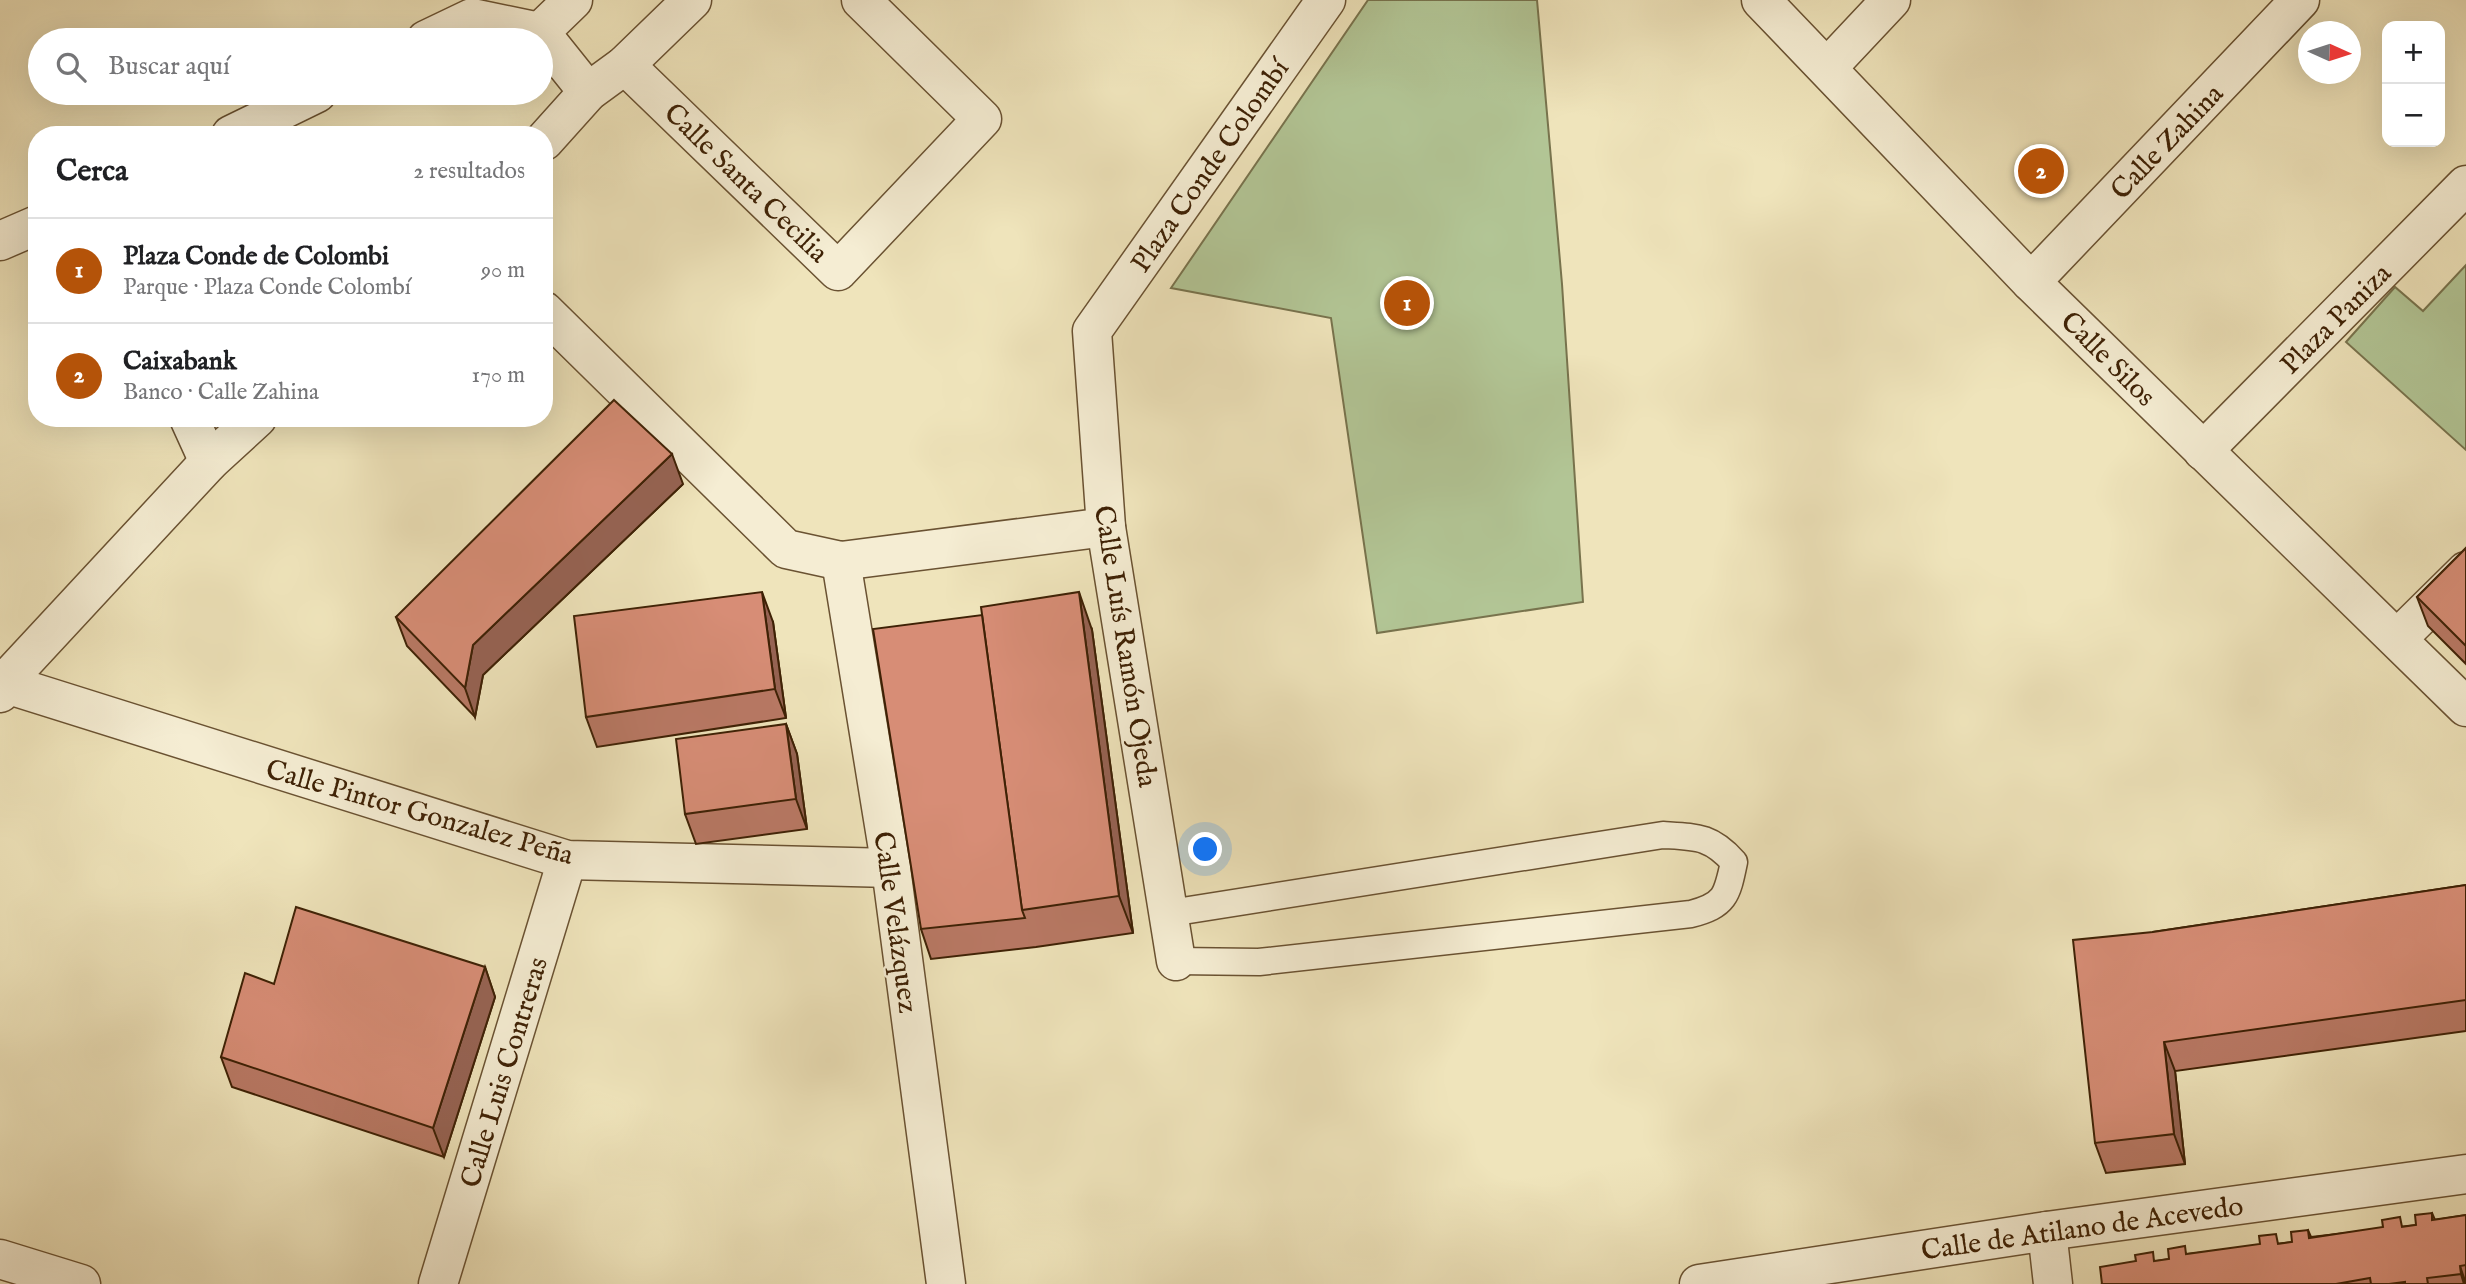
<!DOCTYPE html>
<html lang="es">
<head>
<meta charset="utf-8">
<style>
	body { margin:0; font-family:"IM FELL English",serif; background:#f6f6f6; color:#202124 }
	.controls { position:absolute; right:21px; top:21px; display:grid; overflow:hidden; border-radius:14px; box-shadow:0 7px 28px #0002 }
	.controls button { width:63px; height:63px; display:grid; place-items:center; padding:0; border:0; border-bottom:2px solid #e0e0e0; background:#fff; color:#202124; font:35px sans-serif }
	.compass { position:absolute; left:2298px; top:21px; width:63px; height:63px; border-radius:50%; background:#fff; box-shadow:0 7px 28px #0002; rotate:93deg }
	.you { position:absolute; left:1206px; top:850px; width:24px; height:24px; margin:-18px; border:5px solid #fff; border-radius:50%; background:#1a73e8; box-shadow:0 0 0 10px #1a73e833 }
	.badge { display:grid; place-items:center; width:46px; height:46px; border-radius:50%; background:#b45309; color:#fff; font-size:23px; font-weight:700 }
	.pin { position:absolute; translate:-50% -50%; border:4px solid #fff; box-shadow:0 2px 7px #0006 }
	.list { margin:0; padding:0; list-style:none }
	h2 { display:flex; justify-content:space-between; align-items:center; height:91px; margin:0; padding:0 28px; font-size:30px }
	h2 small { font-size:23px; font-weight:400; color:#757577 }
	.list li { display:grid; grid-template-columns:46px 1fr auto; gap:21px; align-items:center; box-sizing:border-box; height:105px; padding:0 28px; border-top:2px solid #e0e0e0 }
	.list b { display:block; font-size:26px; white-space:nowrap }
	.list p { margin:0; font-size:23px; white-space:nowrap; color:#757577 }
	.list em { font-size:23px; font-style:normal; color:#757577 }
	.icon { flex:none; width:38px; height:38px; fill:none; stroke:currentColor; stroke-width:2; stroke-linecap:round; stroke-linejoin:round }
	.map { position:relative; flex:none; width:2466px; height:1284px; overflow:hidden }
	.search { position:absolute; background:#fff; box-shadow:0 7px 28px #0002; left:28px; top:28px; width:525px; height:77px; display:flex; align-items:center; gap:18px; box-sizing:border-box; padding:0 24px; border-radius:38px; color:#757577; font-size:26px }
	.panel { position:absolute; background:#fff; box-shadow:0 7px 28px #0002; left:28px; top:126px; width:525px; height:301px; border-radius:28px }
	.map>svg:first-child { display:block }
</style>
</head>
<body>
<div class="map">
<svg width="2466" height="1284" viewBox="0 0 2466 1284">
	<rect width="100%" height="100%" fill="#efe4bb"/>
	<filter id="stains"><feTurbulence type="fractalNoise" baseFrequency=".00286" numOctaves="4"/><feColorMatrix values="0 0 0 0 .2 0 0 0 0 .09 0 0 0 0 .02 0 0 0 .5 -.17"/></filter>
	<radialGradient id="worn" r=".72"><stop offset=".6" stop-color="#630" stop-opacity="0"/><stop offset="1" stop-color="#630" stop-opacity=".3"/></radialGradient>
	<g fill="#b2c595" stroke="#78734d" stroke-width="2">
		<polygon points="1368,0 1537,0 1562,284 1583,602 1377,633 1331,318 1171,288"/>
		<polygon points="2466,265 2466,450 2346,342 2395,287 2423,311"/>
	</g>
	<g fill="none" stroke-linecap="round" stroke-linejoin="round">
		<g stroke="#6a5232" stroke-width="29">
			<path id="service" d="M1170 913 1663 835C1697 837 1711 836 1734 862 1727 896 1725 905 1691 914L1259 962 1176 961"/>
		</g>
		<g stroke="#6a5232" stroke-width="41">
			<g id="minor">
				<polyline points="573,0 540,32 588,92"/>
				<polyline points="1761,0 2031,282 2466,707"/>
				<polyline points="426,40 472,18 540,32"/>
				<polyline points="625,65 838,271 982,119 861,0"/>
				<polyline points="1828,67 1891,0"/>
				<polyline points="231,135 317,93"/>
				<polyline points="544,141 588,92 625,65 692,0"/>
				<polyline points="0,241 37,225"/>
				<polyline points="2031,282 2300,0"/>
				<polyline points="544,311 786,549 841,561 1106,527"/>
				<polyline points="189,418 209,462"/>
				<polyline points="2203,451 2466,185"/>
				<polyline points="841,561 891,868 946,1284"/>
				<polyline points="2398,638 2466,571"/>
				<polyline points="0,682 567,860 891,868"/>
				<polyline points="0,693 3,684 209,462 257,418"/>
				<polyline points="1176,961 1106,527 1092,331 1326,0"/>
				<polyline points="2047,1231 2053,1284"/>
				<polyline points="0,1259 81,1284"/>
				<polyline points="438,1284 567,860"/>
				<polyline points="1699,1284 2047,1231 2466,1174"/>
			</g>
		</g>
		<use href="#service" stroke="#f5edd3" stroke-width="26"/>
		<use href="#minor" stroke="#f5edd3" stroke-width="38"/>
	</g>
	<g fill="#b97965" stroke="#3e2105" stroke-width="2">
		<polygon points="683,484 483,675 475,717 407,646 396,617"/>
		<polygon points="2466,548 2466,664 2428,626 2417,597"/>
		<polygon points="773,622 786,718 597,747 586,717"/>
		<polygon points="1092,630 1133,933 1036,947 931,959 921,929"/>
		<polygon points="786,724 797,754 807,829 696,844 685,814"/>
		<polygon points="2466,885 2466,1031 2175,1071 2185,1164 2106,1173 2095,1143 2153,932"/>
		<polygon points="485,967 495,997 444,1157 232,1087 221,1057 274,984"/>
		<polygon points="2432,1213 2435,1220 2466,1215 2466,1284 2102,1284 2136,1261 2157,1261 2169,1259 2188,1254 2292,1242 2308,1230 2311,1237 2416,1225"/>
	</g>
	<g fill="#966353" stroke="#3e2105" stroke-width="2">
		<polygon points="672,454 683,484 483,675 475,717 465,688 473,645"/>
		<polygon points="762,592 773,622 786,718 775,689"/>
		<polygon points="1079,592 1092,630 1133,933 1119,896"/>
		<polygon points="786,724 797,754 807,829 796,799"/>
		<polygon points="485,967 495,997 444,1157 433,1128"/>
		<polygon points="2164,1042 2175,1071 2185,1164 2174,1134"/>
		<polygon points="2460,1266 2466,1284 2464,1284 2461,1274"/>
	</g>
	<g fill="#d78d76" stroke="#3e2105" stroke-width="2">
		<polygon points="614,400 672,454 473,645 465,688 396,617"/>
		<polygon points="2466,548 2466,646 2417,597"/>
		<polygon points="762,592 775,689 586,717 574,616"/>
		<polygon points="1079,592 1119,896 1022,910 981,607"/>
		<polygon points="982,615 1022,910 1025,918 921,929 873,629"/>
		<polygon points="786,724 796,799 685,814 676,739"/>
		<polygon points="2466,885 2466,1000 2164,1042 2174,1134 2095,1143 2073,940 2153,932"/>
		<polygon points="296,907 485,967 433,1128 221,1057 245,973 274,984"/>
		<polygon points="2432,1213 2432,1220 2466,1215 2466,1265 2460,1266 2461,1274 2427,1278 2428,1284 2405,1284 2405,1282 2389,1284 2371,1284 2370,1278 2336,1284 2102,1284 2100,1267 2136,1261 2135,1255 2153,1252 2154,1261 2169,1259 2168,1249 2185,1246 2186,1254 2260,1244 2259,1236 2276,1234 2278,1244 2292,1242 2291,1232 2308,1230 2309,1238 2383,1227 2382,1220 2400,1217 2402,1227 2416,1225 2415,1215"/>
	</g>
	<g text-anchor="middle" stroke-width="5" stroke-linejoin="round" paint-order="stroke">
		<g font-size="28" fill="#3e2105" stroke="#f5edd3">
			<text transform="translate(2166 141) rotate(-46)" y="10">Calle Zahina</text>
			<text transform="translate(1209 165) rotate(-55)" y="10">Plaza Conde Colombí</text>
			<text transform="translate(747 182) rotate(44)" y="10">Calle Santa Cecilia</text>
			<text transform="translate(2335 318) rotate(-45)" y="10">Plaza Paniza</text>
			<text transform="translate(2109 358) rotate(45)" y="10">Calle Silos</text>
			<text transform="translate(1127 646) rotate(81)" y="10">Calle Luís Ramón Ojeda</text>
			<text transform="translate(420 811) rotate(16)" y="10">Calle Pintor Gonzalez Peña</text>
			<text transform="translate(897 922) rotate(82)" y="10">Calle Velázquez</text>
			<text transform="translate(503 1072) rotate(-73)" y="10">Calle Luis Contreras</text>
			<text transform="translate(2082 1227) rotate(-8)" y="10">Calle de Atilano de Acevedo</text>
		</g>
	</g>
	<rect width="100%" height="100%" filter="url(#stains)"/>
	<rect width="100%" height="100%" fill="url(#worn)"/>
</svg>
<div class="controls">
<button>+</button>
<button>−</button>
</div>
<svg class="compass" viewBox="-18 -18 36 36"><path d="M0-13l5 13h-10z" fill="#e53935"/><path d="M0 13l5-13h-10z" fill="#757577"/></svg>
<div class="you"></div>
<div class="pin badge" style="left:1407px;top:303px">1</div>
<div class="pin badge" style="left:2041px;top:171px">2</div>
<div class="search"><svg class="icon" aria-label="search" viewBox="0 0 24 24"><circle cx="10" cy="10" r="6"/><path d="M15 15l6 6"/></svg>Buscar aquí</div>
<section class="panel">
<h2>Cerca<small>2 resultados</small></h2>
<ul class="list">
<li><span class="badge">1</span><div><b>Plaza Conde de Colombi</b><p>Parque · Plaza Conde Colombí</p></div><em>90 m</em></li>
<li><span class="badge">2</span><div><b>Caixabank</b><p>Banco · Calle Zahina</p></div><em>170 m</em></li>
</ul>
</section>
</div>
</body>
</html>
